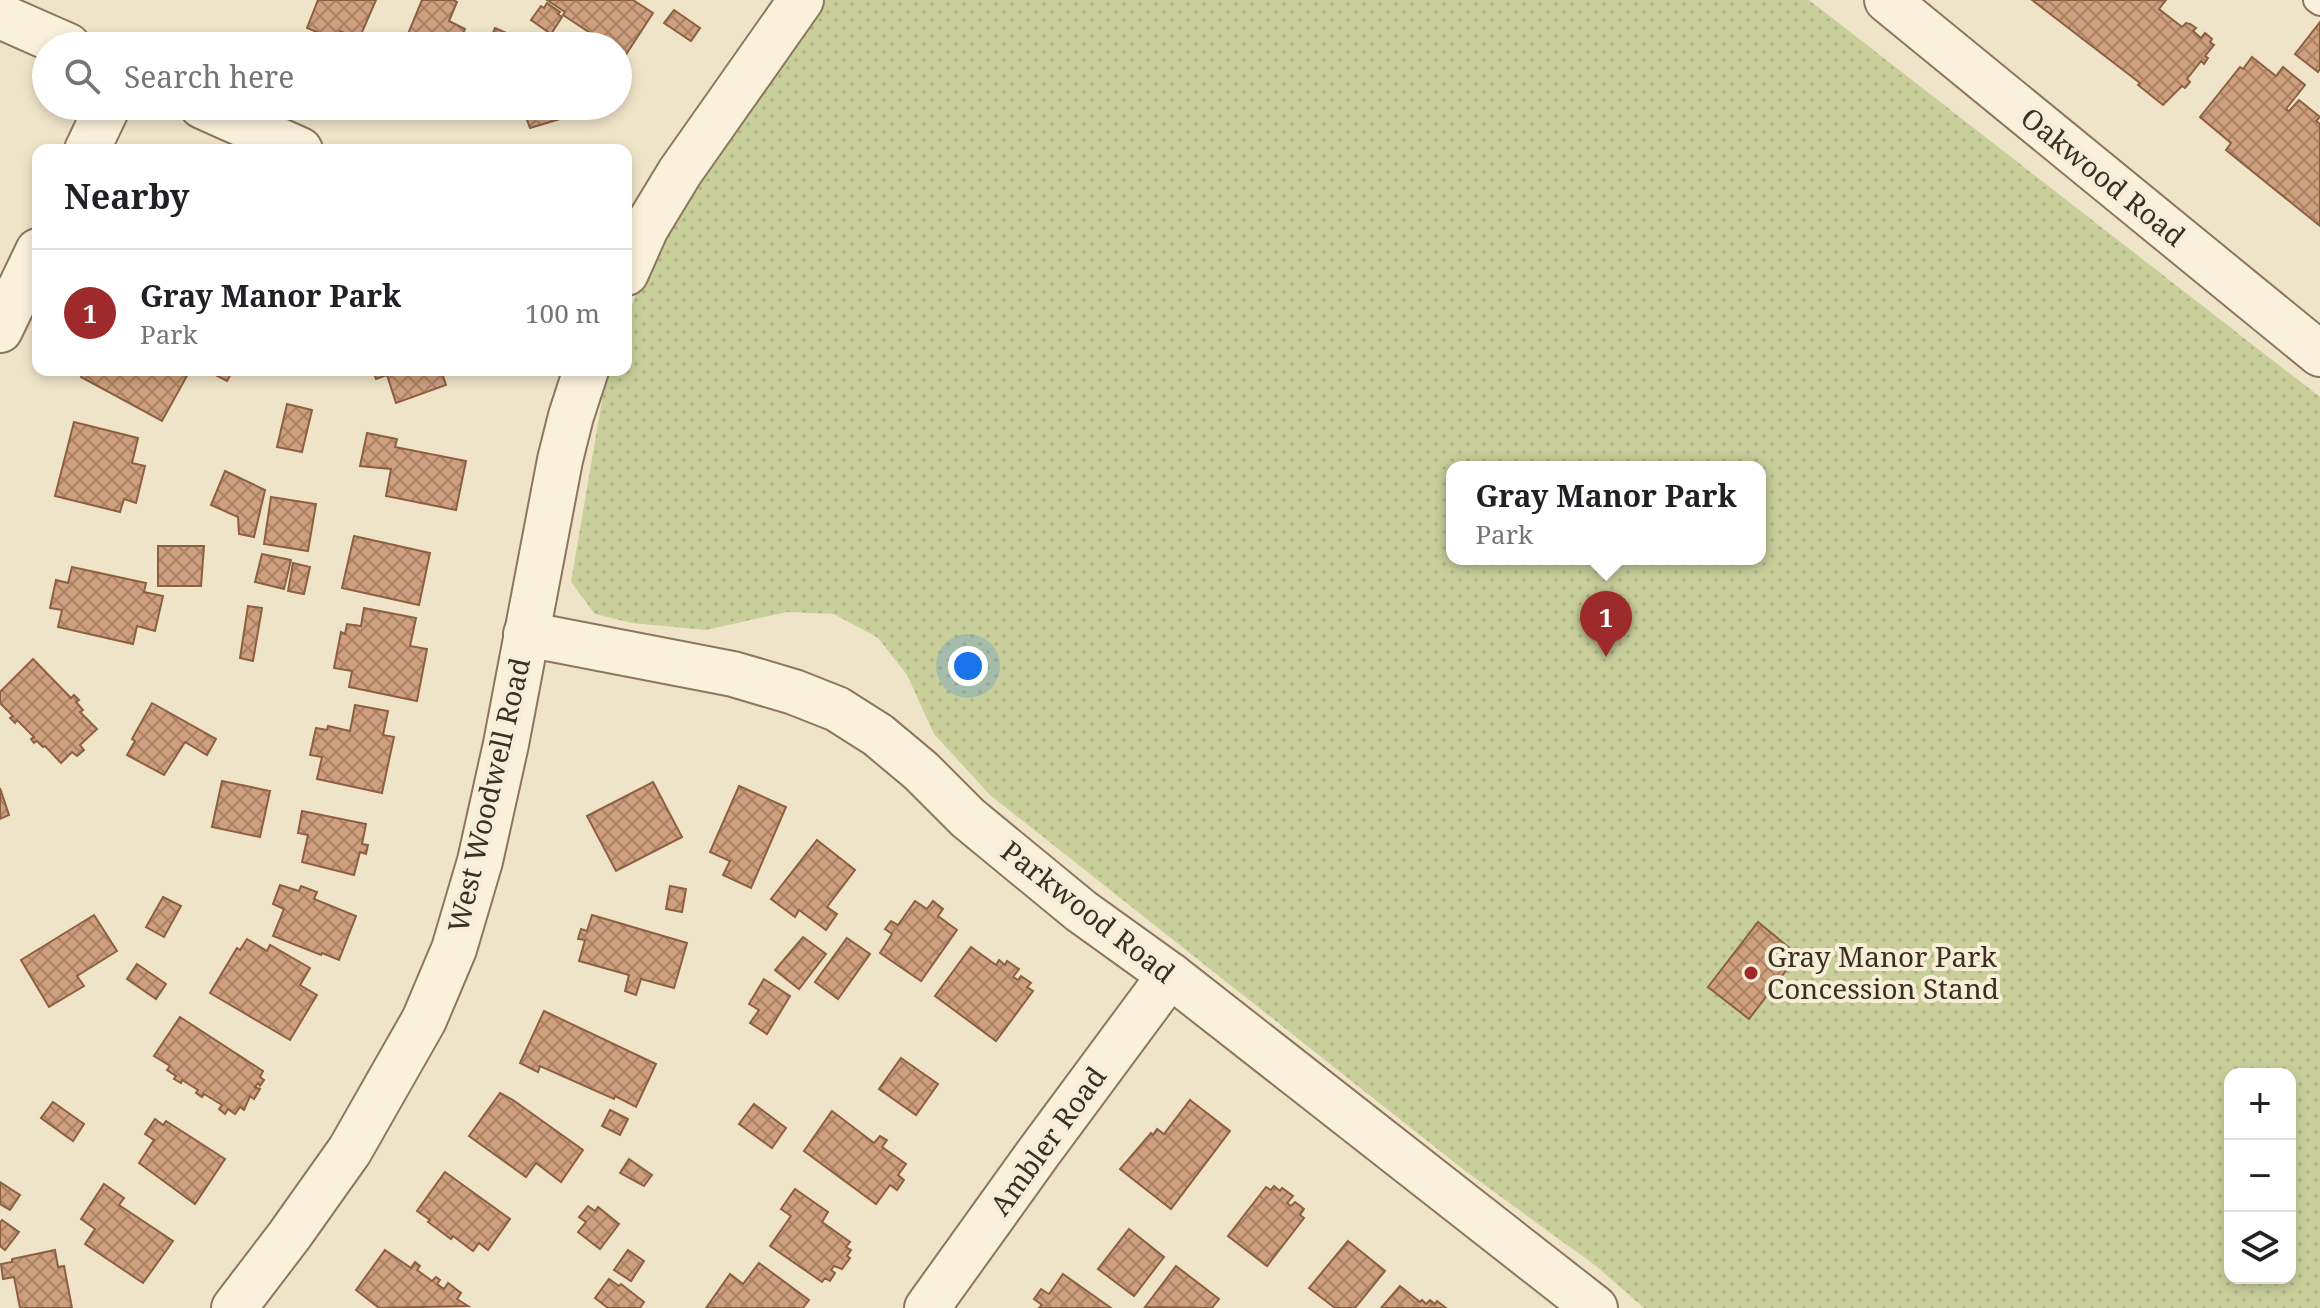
<!DOCTYPE html>
<html lang="en">
<head>
<meta charset="utf-8">
<style>
	body { margin:0; font-family:"Noto Serif",serif; background:#f2f2f2; color:#202124 }
	.controls { position:absolute; right:24px; bottom:24px; display:grid; overflow:hidden; border-radius:16px; box-shadow:0 4px 12px #0003 }
	.controls button { width:72px; height:72px; display:grid; place-items:center; padding:0; border:0; border-bottom:2px solid #e0e0e0; background:#fff; color:#202124; font:40px sans-serif }
	.you { position:absolute; left:968px; top:666px; width:28px; height:28px; margin:-20px; border:6px solid #fff; border-radius:50%; background:#1a73e8; box-shadow:0 0 0 12px #1a73e833 }
	.badge { display:grid; place-items:center; width:52px; height:52px; border-radius:50%; background:#9e2a2b; color:#fff; font-size:26px; font-weight:700 }
	.pin { position:absolute; translate:-50% -66px; filter:drop-shadow(0 2px 4px #0008) }
	.pin::after { content:''; position:absolute; top:42px; width:28px; height:24px; background:inherit; clip-path:polygon(0 0,100% 0,50% 100%) }
	.popup { position:absolute; left:1446px; top:461px; width:320px; height:104px; box-sizing:border-box; display:grid; place-content:center; border-radius:16px; background:#fff; filter:drop-shadow(0 2px 6px #0005); font-size:26px; white-space:nowrap; color:#757577 }
	.popup b { font-size:30px; color:#202124 }
	.popup::after { content:''; position:absolute; left:50%; top:100%; margin-left:-16px; border:16px solid transparent; border-top-color:#fff }
	.list { margin:0; padding:0; list-style:none }
	h2 { display:flex; justify-content:space-between; align-items:center; height:104px; margin:0; padding:0 32px; font-size:34px }
	h2 small { font-size:26px; font-weight:400; color:#757577 }
	.list li { display:grid; grid-template-columns:52px 1fr auto; gap:24px; align-items:center; box-sizing:border-box; height:128px; padding:0 32px; border-top:2px solid #e0e0e0 }
	.list b { display:block; font-size:30px; white-space:nowrap }
	.list p { margin:0; font-size:26px; white-space:nowrap; color:#757577 }
	.list em { font-size:26px; font-style:normal; color:#757577 }
	.icon { flex:none; width:44px; height:44px; fill:none; stroke:currentColor; stroke-width:2; stroke-linecap:round; stroke-linejoin:round }
	.map { position:relative; flex:none; width:2320px; height:1308px; overflow:hidden }
	.search { position:absolute; background:#fff; box-shadow:0 4px 12px #0003; left:32px; top:32px; width:600px; height:88px; display:flex; align-items:center; gap:20px; box-sizing:border-box; padding:0 28px; border-radius:44px; color:#757577; font-size:30px }
	.panel { position:absolute; background:#fff; box-shadow:0 4px 12px #0003; left:32px; top:144px; width:600px; height:232px; border-radius:16px }
	.map>svg:first-child { display:block }
</style>
</head>
<body>
<div class="map">
<svg width="2320" height="1308" viewBox="0 0 2320 1308">
	<defs>
		<pattern id="park-dots" width="8" height="8" patternUnits="userSpaceOnUse" patternTransform="scale(2)"><rect width="8" height="8" fill="#c9cf9b"/><path d="M2 2h.1M6 6h.1" fill="none" stroke="#aeb285" stroke-width="1.8" stroke-linecap="round"/></pattern>
		<pattern id="building-cross-hatch" width="8" height="8" patternUnits="userSpaceOnUse" patternTransform="scale(2)"><rect width="8" height="8" fill="#cf9f7d"/><path d="M0 0l8 8M0 8l8-8" fill="none" stroke="#a98266"/></pattern>
	</defs>
	<rect width="100%" height="100%" fill="#f0e4c8"/>
	<path fill="url(#park-dots)" fill-rule="evenodd" d="M817 0H1809L2320 397V1308H1644L1596 1266 1464 1170 990 795 934 734 907 675 878 638 834 614 787 612 706 630 632 623 595 614 571 582 603 394 611 370H626V324L641 278 681 200ZM1452 467H1760V559H1452ZM2230 1074H2290V1278H2230Z"/>
	<g fill="url(#building-cross-hatch)" stroke="#8d5f41" stroke-width="2">
		<polygon points="318,0 376,0 359,39 340,31 336,40 307,28"/>
		<polygon points="422,0 453,0 457,2 449,21 465,29 458,46 403,46"/>
		<polygon points="547,0 633,0 653,13 625,56 618,51 618,46 610,46 563,15 565,12"/>
		<polygon points="2032,0 2166,0 2159,9 2182,27 2186,23 2190,24 2196,28 2193,31 2201,38 2205,33 2212,39 2210,42 2214,45 2205,56 2208,58 2204,64 2201,61 2187,79 2190,82 2185,88 2182,86 2163,105 2138,85 2140,83"/>
		<polygon points="547,3 560,12 558,14 562,17 551,34 531,20 541,6 544,8"/>
		<polygon points="674,10 700,28 691,41 664,23"/>
		<polygon points="2320,22 2320,69 2318,72 2295,54"/>
		<polygon points="495,28 520,39 517,46 487,46"/>
		<polygon points="2252,57 2276,76 2283,67 2305,85 2286,109 2289,111 2299,100 2320,117 2316,121 2320,124 2320,226 2226,150 2231,143 2200,117 2240,67 2243,69"/>
		<polygon points="522,106 599,106 600,107 530,128"/>
		<polygon points="84,370 181,370 188,374 162,421 81,377"/>
		<polygon points="206,370 233,370 227,381"/>
		<polygon points="373,370 441,370 446,385 396,403 387,375 376,379"/>
		<polygon points="287,404 312,410 302,452 277,447"/>
		<polygon points="74,422 138,438 132,463 145,466 136,503 124,499 120,512 55,496"/>
		<polygon points="367,433 397,439 395,447 466,461 456,510 386,496 391,469 360,466"/>
		<polygon points="225,471 265,490 254,537 239,534 238,517 211,505"/>
		<polygon points="271,497 316,504 308,551 264,544"/>
		<polygon points="354,536 430,553 419,605 342,588"/>
		<polygon points="158,546 204,546 201,586 158,586"/>
		<polygon points="262,554 291,560 284,589 255,582"/>
		<polygon points="293,563 310,567 304,594 288,591"/>
		<polygon points="72,567 146,583 144,592 163,596 155,631 137,626 133,644 58,627 62,610 50,608 56,580 68,583"/>
		<polygon points="248,606 262,608 253,661 240,658"/>
		<polygon points="364,608 416,618 410,646 427,649 417,701 349,687 352,671 334,668 341,632 345,634 347,624 361,626"/>
		<polygon points="33,659 71,698 74,695 79,700 76,702 83,710 80,712 97,729 80,745 84,750 77,756 72,752 61,763 45,746 43,747 37,741 34,743 31,739 34,737 17,720 15,723 10,718 13,716 0,703 0,692"/>
		<polygon points="152,703 216,739 207,755 185,742 164,775 127,755 135,741 132,739"/>
		<polygon points="355,705 388,711 383,735 394,737 382,793 317,779 322,757 310,755 316,728 327,730 328,726 350,731"/>
		<polygon points="222,781 270,791 260,837 212,827"/>
		<polygon points="653,782 682,837 616,871 587,816"/>
		<polygon points="739,786 786,807 751,888 723,875 730,861 710,852"/>
		<polygon points="0,788 9,815 0,819"/>
		<polygon points="302,811 366,824 362,844 368,845 366,854 360,852 354,875 302,862 308,835 298,833"/>
		<polygon points="817,840 855,870 827,907 837,914 826,930 799,910 795,917 771,899"/>
		<polygon points="280,885 299,891 301,886 317,892 314,899 356,916 339,960 322,953 321,955 273,936 284,909 273,904"/>
		<polygon points="670,886 686,889 682,912 666,909"/>
		<polygon points="163,897 181,906 164,937 146,927"/>
		<polygon points="915,901 927,909 933,901 943,909 938,916 957,930 921,981 880,953 892,934 885,929 891,921 898,925"/>
		<polygon points="94,915 117,951 77,976 84,986 49,1007 21,960"/>
		<polygon points="592,915 687,943 674,988 641,979 636,995 625,991 629,975 579,961 585,940 578,939 581,929 587,931"/>
		<polygon points="1758,922 1798,955 1749,1019 1708,987"/>
		<polygon points="803,937 826,954 799,989 775,970"/>
		<polygon points="847,938 870,954 838,999 815,982"/>
		<polygon points="247,939 267,951 270,945 310,968 300,985 317,995 290,1040 210,993 237,948 240,950"/>
		<polygon points="971,947 996,965 999,960 1005,965 1007,961 1019,969 1013,977 1018,980 1021,976 1031,983 1027,987 1033,991 996,1041 935,996"/>
		<polygon points="137,964 166,984 156,999 127,979"/>
		<polygon points="764,979 790,996 767,1034 750,1023 759,1010 749,1004"/>
		<polygon points="544,1011 656,1064 636,1107 615,1096 614,1099 540,1066 538,1072 520,1063"/>
		<polygon points="180,1017 263,1071 260,1077 264,1080 260,1086 258,1083 255,1087 260,1089 254,1099 250,1096 244,1110 240,1107 235,1114 228,1109 225,1114 219,1109 222,1105 204,1094 202,1097 196,1093 198,1090 182,1080 181,1083 174,1079 176,1076 167,1070 170,1066 154,1056"/>
		<polygon points="901,1058 938,1084 916,1115 879,1089"/>
		<polygon points="500,1093 513,1100 583,1150 561,1182 536,1163 526,1177 469,1136"/>
		<polygon points="1190,1100 1230,1131 1171,1209 1120,1169 1151,1133 1153,1135 1157,1129 1164,1134"/>
		<polygon points="53,1102 84,1124 73,1141 41,1118"/>
		<polygon points="754,1104 786,1128 772,1148 739,1124"/>
		<polygon points="610,1110 628,1119 620,1135 602,1126"/>
		<polygon points="832,1111 874,1143 880,1136 887,1140 882,1147 906,1164 898,1175 904,1180 897,1190 890,1185 876,1204 804,1151"/>
		<polygon points="155,1119 163,1125 166,1121 225,1159 195,1204 139,1163 154,1140 145,1134"/>
		<polygon points="629,1159 652,1175 644,1186 620,1173"/>
		<polygon points="445,1172 510,1219 488,1250 479,1243 473,1251 453,1236 451,1239 428,1222 430,1220 417,1211"/>
		<polygon points="0,1182 20,1195 10,1210 0,1204"/>
		<polygon points="104,1184 124,1198 119,1205 173,1241 143,1283 85,1244 95,1229 81,1219"/>
		<polygon points="1274,1186 1280,1191 1282,1188 1293,1196 1287,1203 1291,1206 1295,1202 1304,1209 1300,1215 1304,1218 1267,1266 1228,1236 1266,1187 1271,1190"/>
		<polygon points="795,1189 828,1212 822,1222 850,1242 846,1247 851,1250 847,1256 850,1258 842,1269 834,1266 831,1270 835,1273 830,1281 825,1278 822,1282 770,1246 791,1216 781,1209"/>
		<polygon points="588,1206 595,1211 598,1207 619,1224 600,1249 578,1232 586,1222 579,1217"/>
		<polygon points="2,1220 19,1232 5,1250 0,1246 0,1223"/>
		<polygon points="1129,1229 1164,1257 1134,1296 1098,1269"/>
		<polygon points="1348,1241 1385,1271 1355,1308 1335,1308 1309,1288"/>
		<polygon points="55,1250 58,1267 64,1266 72,1308 20,1308 14,1277 3,1279 1,1264 12,1262 12,1259"/>
		<polygon points="385,1250 411,1268 415,1262 420,1266 417,1270 432,1281 436,1277 440,1280 437,1284 444,1289 448,1283 461,1293 457,1299 468,1306 379,1308 356,1290"/>
		<polygon points="628,1250 644,1261 631,1281 614,1270"/>
		<polygon points="759,1263 809,1300 803,1308 706,1308 730,1274 743,1284"/>
		<polygon points="1176,1266 1219,1299 1212,1308 1145,1307"/>
		<polygon points="1063,1274 1111,1308 1039,1308 1042,1305 1034,1299 1041,1289 1049,1294"/>
		<polygon points="609,1279 619,1286 621,1284 644,1302 640,1308 608,1308 595,1298"/>
		<polygon points="1400,1286 1420,1302 1422,1300 1426,1304 1430,1300 1435,1304 1437,1301 1446,1308 1381,1308"/>
	</g>
	<g fill="none" stroke-linecap="round" stroke-linejoin="round">
		<g stroke="#8d765c" stroke-width="28">
			<polyline id="lane" points="2316,0 2320,3"/>
		</g>
		<g stroke="#8d765c" stroke-width="48">
			<g id="street">
				<polyline points="1887,0 2320,354"/>
				<polyline points="0,16 68,46"/>
				<polyline points="202,106 300,150"/>
				<polyline points="87,150 108,106"/>
				<polyline points="626,273 646,228 680,172 801,0"/>
				<polyline points="0,330 38,251"/>
				<polyline points="526,634 733,674 794,692 837,709 878,735 921,771 968,818 1081,911 1170,975 1595,1308"/>
				<polyline points="234,1308 289,1236 350,1150 424,1020 454,949 480,861 506,744 560,460 571,416 586,370"/>
				<polyline points="927,1308 1039,1152 1170,975"/>
			</g>
		</g>
		<use href="#lane" stroke="#faf1dc" stroke-width="24"/>
		<use href="#street" stroke="#faf1dc" stroke-width="44"/>
	</g>
	<circle fill="#9e2a2b" stroke="#f7eed8" stroke-width="3" cx="1751" cy="973" r="8"/>
	<g text-anchor="middle" stroke-width="8" stroke-linejoin="round" paint-order="stroke">
		<g font-size="28" fill="#3d2e20" stroke="#f7eed8">
			<text transform="translate(2103 177) rotate(39)" y="10">Oakwood Road</text>
			<text transform="translate(489 795) rotate(-77)" y="10">West Woodwell Road</text>
			<text transform="translate(1088 912) rotate(38)" y="10">Parkwood Road</text>
			<text transform="translate(1048 1141) rotate(-54)" y="10">Ambler Road</text>
		</g>
		<g font-size="28" fill="#3d2e20" stroke="#f7eed8" text-anchor="start">
			<text x="1767" y="967">Gray Manor Park<tspan x="1767" dy="32">Concession Stand</tspan></text>
		</g>
	</g>
</svg>
<div class="controls">
<button>+</button>
<button>−</button>
<button><svg class="icon" aria-label="layers" viewBox="0 0 24 24"><path d="M12 4l9 5-9 5-9-5zM3 14l9 5 9-5"/></svg></button>
</div>
<div class="you"></div>
<div class="pin badge" style="left:1606px;top:657px">1</div>
<div class="popup"><b>Gray Manor Park</b>Park</div>
<div class="search"><svg class="icon" aria-label="search" viewBox="0 0 24 24"><circle cx="10" cy="10" r="6"/><path d="M15 15l6 6"/></svg>Search here</div>
<section class="panel">
<h2>Nearby<small></small></h2>
<ul class="list">
<li><span class="badge">1</span><div><b>Gray Manor Park</b><p>Park</p></div><em>100 m</em></li>
</ul>
</section>
</div>
</body>
</html>
